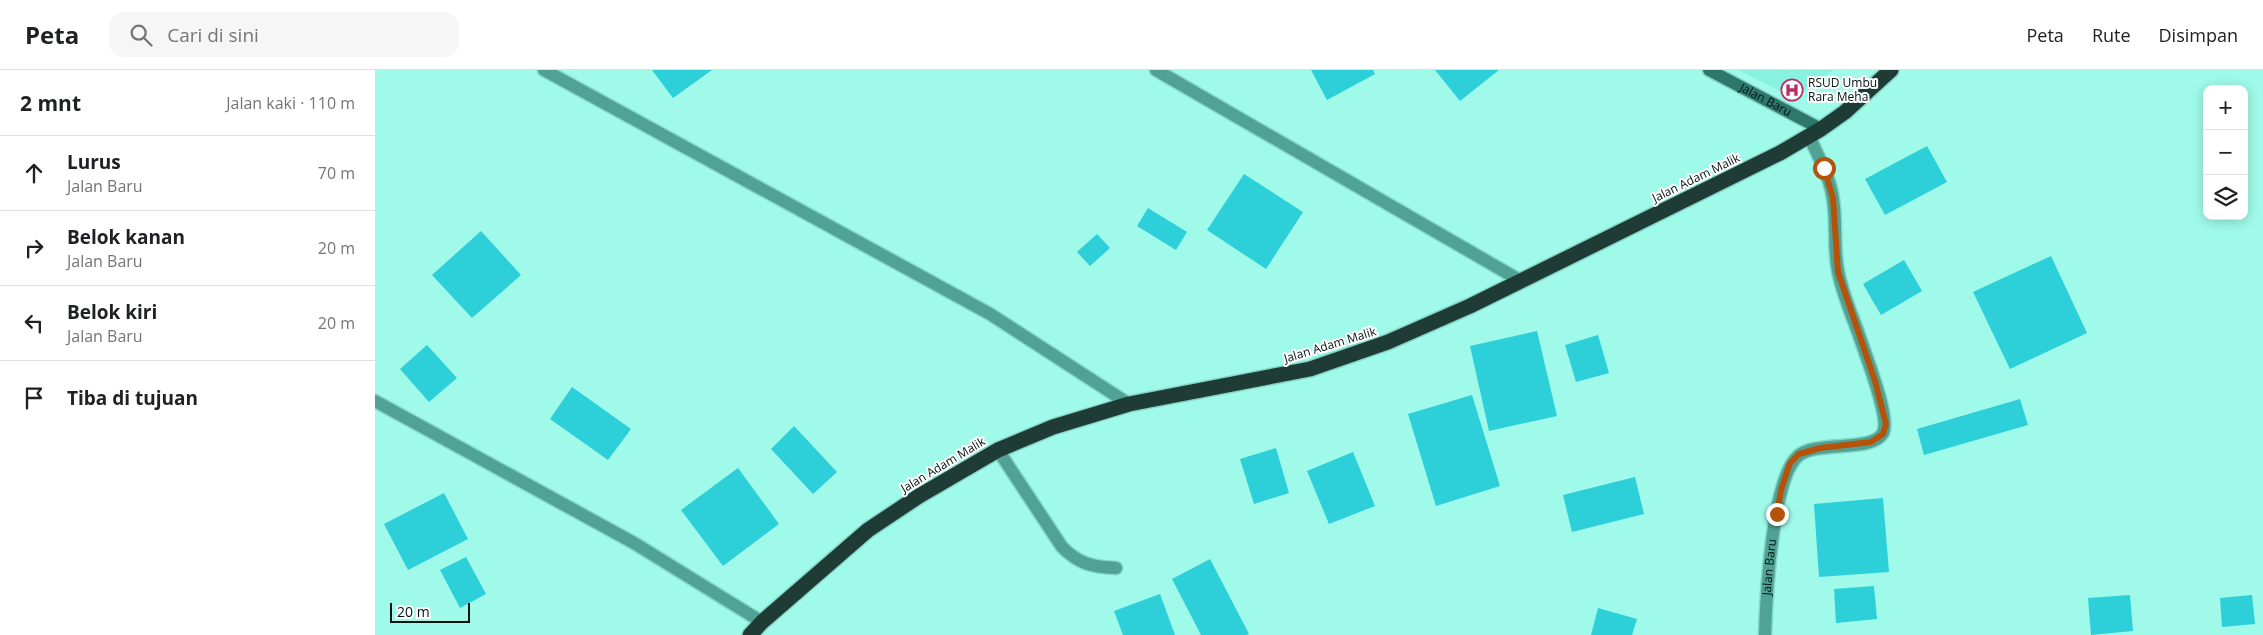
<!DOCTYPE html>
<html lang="id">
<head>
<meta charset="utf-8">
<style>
	body { margin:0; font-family:"Open Sans",sans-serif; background:#f6f6f6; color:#202124 }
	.controls { position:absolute; right:15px; top:15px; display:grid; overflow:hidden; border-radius:10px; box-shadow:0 2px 12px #0003 }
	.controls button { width:45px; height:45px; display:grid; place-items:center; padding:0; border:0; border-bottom:1px solid #e0e0e0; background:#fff; color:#202124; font:25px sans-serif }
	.scale { position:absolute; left:15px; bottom:12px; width:80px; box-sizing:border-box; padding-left:5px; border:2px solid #001410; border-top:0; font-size:14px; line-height:18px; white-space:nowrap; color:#001410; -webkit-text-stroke:4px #fff; paint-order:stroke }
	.stop { position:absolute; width:15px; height:15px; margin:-11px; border:4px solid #b45309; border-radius:50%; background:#fff }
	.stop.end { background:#b45309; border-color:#fff; box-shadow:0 1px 5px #0008 }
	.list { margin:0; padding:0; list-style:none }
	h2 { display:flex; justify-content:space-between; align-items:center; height:65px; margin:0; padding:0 20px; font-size:21px }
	h2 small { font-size:16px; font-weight:400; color:#757577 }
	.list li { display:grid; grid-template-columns:32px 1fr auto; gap:15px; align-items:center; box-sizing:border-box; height:75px; padding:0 20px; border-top:1px solid #e0e0e0 }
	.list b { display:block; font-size:19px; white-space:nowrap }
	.list p { margin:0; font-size:16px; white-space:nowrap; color:#757577 }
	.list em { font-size:16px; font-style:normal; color:#757577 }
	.icon { flex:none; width:28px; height:28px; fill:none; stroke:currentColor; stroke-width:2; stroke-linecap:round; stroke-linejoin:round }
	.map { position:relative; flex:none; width:1888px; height:565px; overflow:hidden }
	header { display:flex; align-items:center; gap:30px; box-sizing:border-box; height:70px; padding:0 25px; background:#fff; border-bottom:1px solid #e0e0e0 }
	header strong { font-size:24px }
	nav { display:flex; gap:28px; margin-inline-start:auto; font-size:18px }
	.search { width:350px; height:45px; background:#f6f6f6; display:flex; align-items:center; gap:12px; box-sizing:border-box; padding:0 18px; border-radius:15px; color:#757577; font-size:19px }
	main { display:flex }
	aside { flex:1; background:#fff }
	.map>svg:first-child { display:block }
</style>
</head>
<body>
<header>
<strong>Peta</strong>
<div class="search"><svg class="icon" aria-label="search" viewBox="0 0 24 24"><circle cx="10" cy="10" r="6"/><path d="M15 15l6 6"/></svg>Cari di sini</div>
<nav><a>Peta</a><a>Rute</a><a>Disimpan</a></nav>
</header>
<main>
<aside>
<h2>2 mnt<small>Jalan kaki · 110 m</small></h2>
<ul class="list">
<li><svg class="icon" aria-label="ahead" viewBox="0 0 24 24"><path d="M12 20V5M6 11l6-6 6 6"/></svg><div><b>Lurus</b><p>Jalan Baru</p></div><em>70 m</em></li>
<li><svg class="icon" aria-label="right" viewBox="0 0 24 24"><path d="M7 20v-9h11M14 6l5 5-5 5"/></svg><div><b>Belok kanan</b><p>Jalan Baru</p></div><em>20 m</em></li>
<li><svg class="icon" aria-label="left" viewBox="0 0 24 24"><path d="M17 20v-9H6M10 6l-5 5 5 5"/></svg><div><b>Belok kiri</b><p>Jalan Baru</p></div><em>20 m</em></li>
<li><svg class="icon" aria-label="arrive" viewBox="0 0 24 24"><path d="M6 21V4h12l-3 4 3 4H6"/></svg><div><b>Tiba di tujuan</b></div></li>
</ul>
</aside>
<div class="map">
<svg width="1888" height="565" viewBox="0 0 1888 565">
	<rect width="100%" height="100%" fill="#9ffae9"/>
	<polygon fill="#89f1df" points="1363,0 1458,0 1419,28"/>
	<g fill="#2dcfd9">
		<polygon points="277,0 337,0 298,28"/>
		<polygon points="936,0 998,0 1000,4 952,30"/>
		<polygon points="1060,0 1124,0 1085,31"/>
		<polygon points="1552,76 1572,112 1510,145 1490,109"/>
		<polygon points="869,104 928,142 891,199 832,160"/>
		<polygon points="773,138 812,162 801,180 762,156"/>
		<polygon points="106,161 146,205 97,248 57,205"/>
		<polygon points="722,164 735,178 715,196 702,182"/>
		<polygon points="1676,186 1712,263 1635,299 1598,222"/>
		<polygon points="1529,190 1547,221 1506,245 1488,214"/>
		<polygon points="1162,261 1182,346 1114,361 1095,276"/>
		<polygon points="1223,265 1234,303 1201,312 1190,275"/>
		<polygon points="52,275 82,308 54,332 25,299"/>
		<polygon points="197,317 256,359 233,390 175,349"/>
		<polygon points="1097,325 1125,416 1061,436 1033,344"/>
		<polygon points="1645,329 1653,355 1549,385 1542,359"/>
		<polygon points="419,356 462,402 438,424 396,379"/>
		<polygon points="901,378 914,423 879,434 865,389"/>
		<polygon points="978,382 1000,436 954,454 932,401"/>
		<polygon points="363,398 404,454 348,496 306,440"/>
		<polygon points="1260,407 1269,444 1197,462 1188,425"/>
		<polygon points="69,423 93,469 33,500 9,454"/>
		<polygon points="1508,428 1514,502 1444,507 1439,434"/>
		<polygon points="91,487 111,524 85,538 65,500"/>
		<polygon points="835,489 874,564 871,565 826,565 797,509"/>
		<polygon points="1499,516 1502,549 1461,553 1459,519"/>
		<polygon points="785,524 800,565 748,565 739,541"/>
		<polygon points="1755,525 1758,561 1716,565 1713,528"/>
		<polygon points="1877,525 1880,554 1847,557 1845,528"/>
		<polygon points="1223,538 1262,549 1257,565 1216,565"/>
	</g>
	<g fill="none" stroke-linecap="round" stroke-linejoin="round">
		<g stroke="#86d5c6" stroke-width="15">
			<g id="street">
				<polyline points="169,0 615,244 754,334"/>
				<polyline points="781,0 1146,211"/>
				<polyline points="0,331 259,473 387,552"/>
				<path d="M623 380 687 477C704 494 717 497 741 498"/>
				<path id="s1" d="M1390 565C1391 529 1397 408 1423 386 1441 370 1497 383 1508 363 1516 348 1490 284 1484 265 1477 245 1467 223 1463 201 1458 177 1462 153 1458 129 1455 107 1443 86 1434 66"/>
			</g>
		</g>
		<g stroke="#86d5c6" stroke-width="15">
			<g id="secondary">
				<path id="s2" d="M1334 0 1446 59"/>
			</g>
		</g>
		<g stroke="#86d5c6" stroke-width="18">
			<polyline id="highway" points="375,565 387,552 493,460 544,426 623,380 678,357 754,334 935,299 1013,272 1095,236 1405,83 1446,59 1470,42 1516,0"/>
		</g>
		<use href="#street" stroke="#50a294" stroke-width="12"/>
		<use href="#secondary" stroke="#2d776b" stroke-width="12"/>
		<use href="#highway" stroke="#1e3b36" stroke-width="15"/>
	</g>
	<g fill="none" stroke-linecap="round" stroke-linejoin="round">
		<polyline stroke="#b45309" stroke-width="6" points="1402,444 1406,420 1415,393 1424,384 1445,378 1496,372 1508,364 1511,354 1500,311 1463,202 1458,128 1449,98"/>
	</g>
	<defs>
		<g id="hospital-ring" transform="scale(1.125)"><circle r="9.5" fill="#fff" stroke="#ba2e67" stroke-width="1.5"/><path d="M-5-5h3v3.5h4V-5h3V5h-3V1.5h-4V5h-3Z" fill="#ba2e67"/></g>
	</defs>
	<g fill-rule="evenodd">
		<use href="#hospital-ring" x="1417" y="20"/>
	</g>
	<g text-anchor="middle" stroke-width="4" stroke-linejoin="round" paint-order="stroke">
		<g font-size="12" fill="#001410" stroke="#fff" text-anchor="start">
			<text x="1433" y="17">RSUD Umbu<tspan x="1433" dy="14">Rara Meha</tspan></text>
		</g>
		<g font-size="12" fill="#001410" stroke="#fff">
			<text dy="4" stroke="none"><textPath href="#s2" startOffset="64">Jalan Baru</textPath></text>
			<text transform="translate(1321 108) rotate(-26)" y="4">Jalan Adam Malik</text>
			<text transform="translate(955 275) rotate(-17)" y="4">Jalan Adam Malik</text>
			<text transform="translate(568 395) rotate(-31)" y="4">Jalan Adam Malik</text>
			<text dy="4" stroke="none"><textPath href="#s1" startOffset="68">Jalan Baru</textPath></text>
		</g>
	</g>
</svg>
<div class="controls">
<button>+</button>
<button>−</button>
<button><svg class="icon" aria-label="layers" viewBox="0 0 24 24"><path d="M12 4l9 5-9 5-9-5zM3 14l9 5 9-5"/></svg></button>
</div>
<div class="scale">20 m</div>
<div class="stop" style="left:1449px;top:98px"></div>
<div class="stop end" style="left:1402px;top:444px"></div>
</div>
</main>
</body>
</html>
